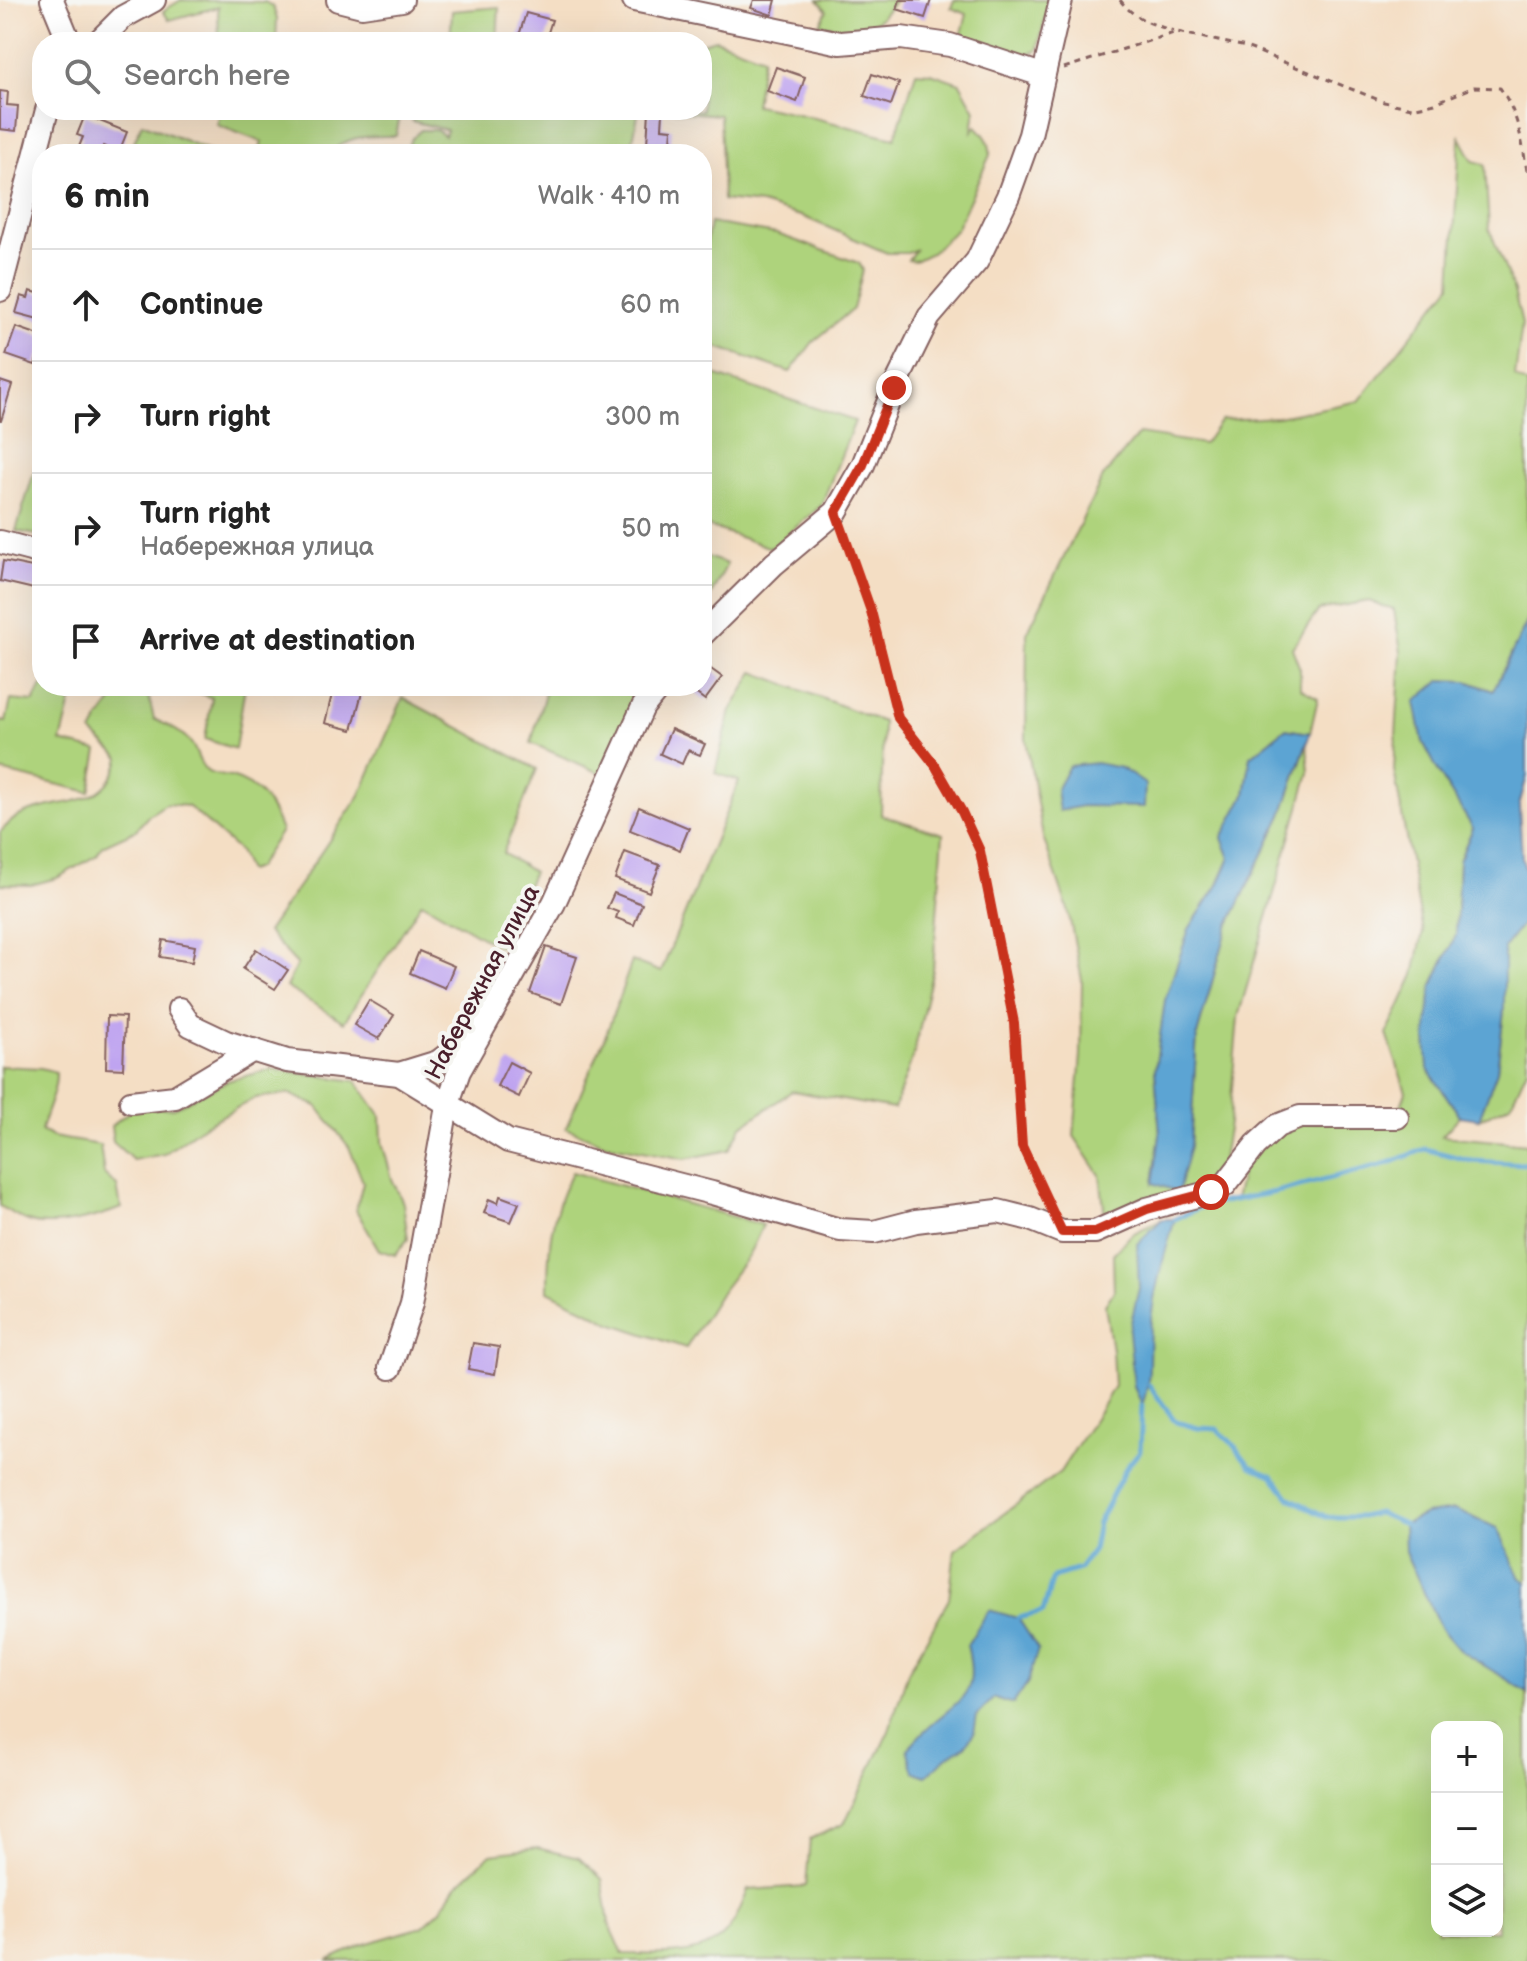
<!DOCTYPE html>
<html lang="en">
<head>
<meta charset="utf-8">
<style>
	body { margin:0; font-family:"Balsamiq Sans",sans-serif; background:#f6f6f6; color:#222 }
	.controls { position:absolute; right:24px; bottom:24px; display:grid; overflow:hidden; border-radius:16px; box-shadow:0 8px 32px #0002 }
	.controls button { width:72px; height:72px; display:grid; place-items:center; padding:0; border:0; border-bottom:2px solid #e0e0e0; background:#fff; color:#222; font:40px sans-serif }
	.stop { position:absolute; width:24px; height:24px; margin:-18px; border:6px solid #c8321e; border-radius:50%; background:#fff }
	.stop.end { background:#c8321e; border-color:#fff; box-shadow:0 2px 8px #0008 }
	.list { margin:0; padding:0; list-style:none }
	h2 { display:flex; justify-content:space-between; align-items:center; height:104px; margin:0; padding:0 32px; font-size:34px }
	h2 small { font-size:26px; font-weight:400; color:#767676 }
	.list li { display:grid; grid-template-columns:52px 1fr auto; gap:24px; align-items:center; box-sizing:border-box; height:112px; padding:0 32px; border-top:2px solid #e0e0e0 }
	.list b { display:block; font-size:30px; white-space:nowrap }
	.list p { margin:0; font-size:26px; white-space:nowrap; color:#767676 }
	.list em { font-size:26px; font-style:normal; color:#767676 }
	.icon { flex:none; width:44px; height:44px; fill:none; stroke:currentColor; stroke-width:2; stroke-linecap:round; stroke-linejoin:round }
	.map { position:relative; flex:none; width:1527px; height:1961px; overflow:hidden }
	.search { position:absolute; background:#fff; box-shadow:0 8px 32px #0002; left:32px; top:32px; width:680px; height:88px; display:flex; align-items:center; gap:20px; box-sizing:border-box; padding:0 28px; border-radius:32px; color:#767676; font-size:30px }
	.panel { position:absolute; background:#fff; box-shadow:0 8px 32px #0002; left:32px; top:144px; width:680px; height:552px; border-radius:32px }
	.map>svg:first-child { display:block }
</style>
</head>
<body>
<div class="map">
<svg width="1527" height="1961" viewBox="0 0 1527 1961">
	<rect width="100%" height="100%" fill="#f6f6f2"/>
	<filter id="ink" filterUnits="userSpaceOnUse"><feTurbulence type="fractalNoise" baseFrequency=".0125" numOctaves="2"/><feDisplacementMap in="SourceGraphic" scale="16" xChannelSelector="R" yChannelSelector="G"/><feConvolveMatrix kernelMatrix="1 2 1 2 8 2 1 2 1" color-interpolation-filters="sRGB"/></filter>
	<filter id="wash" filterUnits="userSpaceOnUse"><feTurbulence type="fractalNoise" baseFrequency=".006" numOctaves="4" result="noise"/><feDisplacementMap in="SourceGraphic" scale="32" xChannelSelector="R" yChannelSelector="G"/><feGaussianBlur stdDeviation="1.8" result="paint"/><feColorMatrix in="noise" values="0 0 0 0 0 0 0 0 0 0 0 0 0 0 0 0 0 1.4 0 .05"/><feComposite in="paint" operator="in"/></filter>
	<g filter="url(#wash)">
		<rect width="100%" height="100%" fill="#f4dec4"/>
		<g fill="#aed37c" stroke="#7c7954" stroke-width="2" fill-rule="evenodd">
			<polygon points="181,0 265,2 273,7 277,19 276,42 219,42 218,7 169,20 163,11"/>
			<path d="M818 0H895C869 37 861 30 820 24L827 11Z"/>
			<polygon points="954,0 1050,0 1037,51 1015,57 961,37 967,14 951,8"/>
			<polygon points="499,7 497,42 450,42 452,11"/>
			<path d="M715 39 763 57 755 105C803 113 848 128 895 138L916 72 931 73 960 83 975 110 972 131 976 126C985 135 991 142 990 155L956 230 931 253 915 261 908 260 916 249 908 253H887L804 217 761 204 723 200 720 115 673 111 702 110V43Z"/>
			<path d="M221 110H401L396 136C370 136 347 134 330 154L259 153 262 142 217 125Z"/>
			<polygon points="414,110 639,110 630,154 404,154 412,138 421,130 437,130 445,136 447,130 412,121"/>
			<polygon points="142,123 218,154 129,154"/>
			<path d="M1460 137 1473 161 1485 164 1489 228 1514 291 1522 324 1515 377 1527 384V622L1493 691 1467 681 1415 702 1423 742 1442 778 1473 828 1459 861 1456 935 1432 987 1428 1069 1460 1116 1442 1136 1527 1144V1961H327L361 1945 422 1927 440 1911 456 1886 491 1854 537 1848 579 1858 602 1879 609 1923 623 1954C653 1954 687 1958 715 1942 732 1933 741 1907 748 1890L806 1886 810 1839 844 1824 889 1731 908 1672 949 1599 955 1550 1060 1472 1100 1410 1114 1386 1112 1350 1105 1305 1114 1291 1113 1254 1132 1234 1162 1219H1175L1203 1206 1235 1200 1245 1158 1282 1124 1397 1117 1406 1092 1387 1034 1414 975 1423 932 1394 770 1401 652 1394 610 1369 601 1319 610 1292 648 1300 669V688L1318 698 1310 733 1285 729 1251 756 1245 795 1222 838 1230 858 1218 885 1189 929 1155 1070 1160 1135 1153 1183 1190 1146 1197 1035 1228 926 1282 815 1307 743 1309 773 1238 1017 1229 1123 1219 1184 1105 1216 1100 1175 1074 1136 1081 1055 1082 980 1068 910 1043 837 1026 739 1027 633 1103 477 1139 434 1204 444 1221 420 1278 417 1359 401 1451 285ZM1437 1727H1497V1931H1437Z"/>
			<polygon points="710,223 777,234 859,263 863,270 853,309 813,342 790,372 702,342 702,264"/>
			<polygon points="702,371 855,421 821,506 771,548 702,524"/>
			<polygon points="42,446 42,536 16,531"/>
			<polygon points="702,555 727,564 702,612"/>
			<polygon points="754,672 883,722 881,815 943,834 933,969 914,1053 894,1109 792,1091 742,1126 729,1150 685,1159 605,1144 566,1128 607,1032 632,961 661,972 739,781 715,773 731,711"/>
			<polygon points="42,686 75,686 61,742 98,751 90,792 0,771 0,721 6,722 11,700 34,702"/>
			<path d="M124 686H146L154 719C166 725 183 732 191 743 198 752 197 762 207 771 213 776 223 775 231 777 260 785 271 805 281 831L257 868 248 871 239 851 188 806 166 804 149 815 135 831 102 846 97 855 57 878 31 885 0 884V832C6 827 12 819 19 816 57 796 106 813 120 758L92 733 99 719Z"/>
			<polygon points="182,686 245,686 235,749 205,739 212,698"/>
			<polygon points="547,686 646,686 600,773 531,743"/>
			<polygon points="403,698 537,769 503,853 533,872 499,947 422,902 344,1022 286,987 297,964 267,932 360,795"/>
			<polygon points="1527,918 1527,1069 1511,1104 1479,1119 1497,1071 1504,1011 1504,947"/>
			<path d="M0 1066 41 1068 56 1072C57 1093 45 1111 41 1131L53 1137 100 1145 104 1174 117 1186 121 1208C100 1217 50 1230 28 1221 19 1218 9 1211 0 1206Z"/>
			<polygon points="272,1069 356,1081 381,1116 382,1142 392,1179 403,1203 408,1239 395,1255 379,1250 356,1210 363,1182 349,1147 317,1106 289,1094 255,1098 205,1125 164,1154 133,1160 113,1142 111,1126 133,1108 173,1108 227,1081"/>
			<path d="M572 1172 763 1225 749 1255 723 1289 686 1348 611 1323 548 1291C548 1243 551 1214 572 1172Z"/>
		</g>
		<g fill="#5ca4d3" stroke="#53627f" stroke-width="2">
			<polygon points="1527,622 1527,776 1519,806 1522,857 1527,876 1527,918 1504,947 1504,1011 1497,1071 1479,1119 1460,1116 1428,1069 1426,1038 1432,987 1456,935 1459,861 1473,828 1442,778 1423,742 1415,702 1441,680 1467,681 1493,691"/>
			<polygon points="1285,729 1310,733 1282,815 1228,926 1197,1035 1190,1146 1178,1192 1153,1183 1160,1135 1155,1070 1165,1000 1189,929 1218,885 1230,858 1222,838 1245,795 1251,756"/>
			<polygon points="1096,763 1121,768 1145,784 1144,807 1082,806 1059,811 1056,790 1069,766"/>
			<path d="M1162 1219H1175C1164 1256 1153 1292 1150 1330 1148 1357 1152 1380 1142 1405L1134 1387 1129 1331 1139 1288 1137 1244Z"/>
			<polygon points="1455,1510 1498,1528 1519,1576 1527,1583 1527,1692 1459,1650 1441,1629 1405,1552 1404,1524 1425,1514"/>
			<path d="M989 1610 1018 1618 1038 1649 1028 1682 1013 1704 994 1698 977 1715 974 1733 964 1747 948 1757 926 1776 914 1772 907 1749C916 1740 924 1730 934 1722 967 1695 978 1690 967 1645Z"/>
		</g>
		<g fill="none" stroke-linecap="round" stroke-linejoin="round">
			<g stroke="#5ca4d3" stroke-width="5">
				<polyline points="1175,1219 1203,1206 1276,1192 1392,1162 1425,1149 1472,1161 1527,1164"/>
				<polyline points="1149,1385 1176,1422 1198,1428 1217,1429 1234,1445 1250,1466 1272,1475 1290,1498 1326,1517 1361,1517 1378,1513 1404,1524"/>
				<polyline points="1018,1618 1043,1612 1053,1577 1079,1569 1093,1550 1098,1523 1126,1468 1140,1451 1142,1405"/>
			</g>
		</g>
		<g id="blocks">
			<g fill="#bfa4f0">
				<polygon points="754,0 776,0 772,15 751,8"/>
				<polygon points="900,0 931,0 925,18 897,9"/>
				<polygon points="526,13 552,20 545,42 517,42"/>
				<polygon points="776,67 805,77 797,102 767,91"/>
				<polygon points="872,74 899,83 891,105 864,96"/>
				<polygon points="0,91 8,92 7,105 18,106 16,131 0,129"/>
				<polygon points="649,111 663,112 662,128 672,129 670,154 655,154 656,145 647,144"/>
				<polygon points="85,115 127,132 119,152 103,146 100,154 76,154 83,137 77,135"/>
				<polygon points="30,291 42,294 42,320 16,313 21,296 28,298"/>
				<polygon points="16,327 42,336 42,346 35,365 6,355"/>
				<polygon points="0,381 12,385 1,421 0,421"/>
				<polygon points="3,561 42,569 38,590 0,581"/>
				<polygon points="704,664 722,677 705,700 686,686 702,686"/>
				<polygon points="334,686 363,689 352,730 325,723"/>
				<polygon points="671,729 705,744 700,755 688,750 682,764 660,754"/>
				<polygon points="639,807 689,828 680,850 630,830"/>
				<polygon points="625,852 660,865 649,892 615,879"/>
				<polygon points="614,893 642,904 634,925 616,918 618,912 607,908"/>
				<polygon points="163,940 195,946 192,962 160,957"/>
				<polygon points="546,947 577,957 561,1004 530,993"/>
				<polygon points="256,949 288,970 275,989 243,969"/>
				<polygon points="419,951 454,966 445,988 410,973"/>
				<polygon points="369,1000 394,1015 379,1039 354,1025"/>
				<polygon points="107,1016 125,1017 123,1069 106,1068"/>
				<polygon points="509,1062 530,1073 519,1097 497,1086"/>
				<polygon points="500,1196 519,1203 511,1222 484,1213 489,1199 498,1203"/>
				<polygon points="473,1343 499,1347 495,1374 468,1369"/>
			</g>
		</g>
	</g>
	<g filter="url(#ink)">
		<use href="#blocks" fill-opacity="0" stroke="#866261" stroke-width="2"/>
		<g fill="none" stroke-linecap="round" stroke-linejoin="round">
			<g stroke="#866261" stroke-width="26">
				<g id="minor">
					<polyline points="52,0 66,34 64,42"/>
					<polyline points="338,0 362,6 402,0"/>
					<polyline points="634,0 840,43 901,38 950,45 1042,75"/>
					<polyline points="98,42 123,17 154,0"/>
					<polyline points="0,290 47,110"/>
					<polyline points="0,542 42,553"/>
					<polyline points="702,635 774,564 836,512 863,465 894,388 929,317 977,261 1008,196 1030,135 1061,0"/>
					<polyline points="179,1009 190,1025 226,1042 287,1061 399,1074 508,1141 712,1193 840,1230 874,1232 916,1221 998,1211 1030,1219 1062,1232 1095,1232 1147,1209 1211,1192 1225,1185 1256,1145 1277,1126 1300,1117 1397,1117"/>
					<polyline points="399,1074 438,1062 474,1035"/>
					<polyline points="131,1102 175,1097 253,1050"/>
					<polyline points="390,1368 412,1303 447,1106 459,1071 554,903 643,707 660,686"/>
				</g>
			</g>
			<g stroke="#866261" stroke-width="3" stroke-dasharray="6 6" stroke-linecap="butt">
				<path d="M1120 0C1134 19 1152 24 1174 31"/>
				<path d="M1064 68 1177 32 1246 47 1384 102 1412 108 1435 103 1474 87 1500 88C1518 113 1522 141 1527 171"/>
				<polyline points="842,530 871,611 898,718 935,765 962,812 980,851 1014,1023 1022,1146 1048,1205"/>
			</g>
			<use href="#minor" stroke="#fff" stroke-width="22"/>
		</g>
	</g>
	<g fill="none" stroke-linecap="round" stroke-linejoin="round" filter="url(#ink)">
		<polyline stroke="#c8321e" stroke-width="10" points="894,388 863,465 836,512 871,611 898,718 935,765 962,812 980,851 1014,1023 1022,1146 1062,1232 1095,1232 1147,1209 1211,1192"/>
	</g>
	<g text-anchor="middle" stroke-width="8" stroke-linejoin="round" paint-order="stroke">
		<g font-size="24" fill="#4a1f2b" stroke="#f6f6f2">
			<text transform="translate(482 982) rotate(-62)" y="8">Набережная улица</text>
		</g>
	</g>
</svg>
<div class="controls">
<button>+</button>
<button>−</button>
<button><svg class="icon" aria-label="layers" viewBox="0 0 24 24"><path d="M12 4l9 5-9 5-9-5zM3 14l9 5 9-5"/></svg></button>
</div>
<div class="stop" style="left:1211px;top:1192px"></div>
<div class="stop end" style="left:894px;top:388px"></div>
<div class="search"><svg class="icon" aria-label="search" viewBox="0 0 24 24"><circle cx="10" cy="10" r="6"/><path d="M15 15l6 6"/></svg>Search here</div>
<section class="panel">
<h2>6 min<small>Walk · 410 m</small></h2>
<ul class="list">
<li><svg class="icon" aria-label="ahead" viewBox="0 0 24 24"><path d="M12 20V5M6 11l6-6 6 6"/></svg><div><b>Continue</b></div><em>60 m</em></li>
<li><svg class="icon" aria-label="right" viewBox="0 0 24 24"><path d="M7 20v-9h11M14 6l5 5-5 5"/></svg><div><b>Turn right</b></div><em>300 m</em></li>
<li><svg class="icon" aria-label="right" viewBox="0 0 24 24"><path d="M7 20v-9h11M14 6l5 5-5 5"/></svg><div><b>Turn right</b><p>Набережная улица</p></div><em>50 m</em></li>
<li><svg class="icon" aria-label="arrive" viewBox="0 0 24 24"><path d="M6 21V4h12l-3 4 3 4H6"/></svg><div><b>Arrive at destination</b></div></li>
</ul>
</section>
</div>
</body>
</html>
